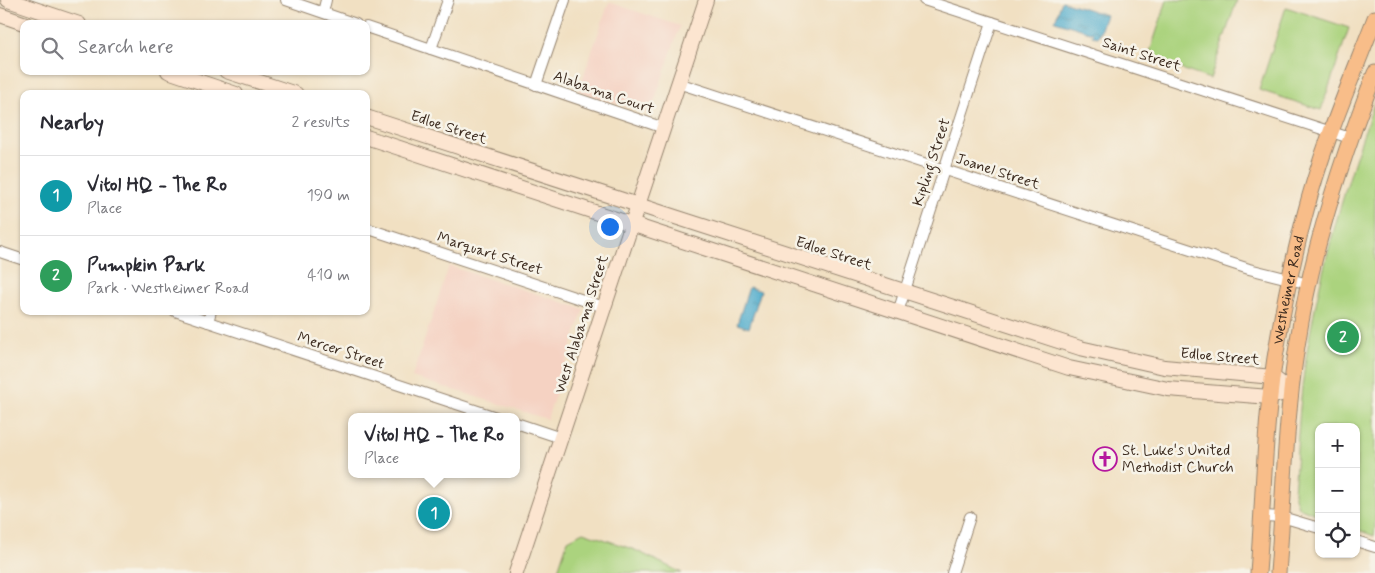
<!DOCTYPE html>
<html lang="en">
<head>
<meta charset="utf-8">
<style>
	body { margin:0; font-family:Mynerve,sans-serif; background:#f2f2f3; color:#2b2b33 }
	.controls { position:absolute; right:15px; bottom:15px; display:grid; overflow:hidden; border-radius:10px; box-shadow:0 1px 4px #0004 }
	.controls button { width:45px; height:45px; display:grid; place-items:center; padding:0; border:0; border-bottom:1px solid #e1e1e2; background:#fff; color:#2b2b33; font:25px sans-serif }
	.you { position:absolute; left:609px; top:226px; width:18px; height:18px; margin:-12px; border:4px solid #fff; border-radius:50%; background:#1a73e8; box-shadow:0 0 0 8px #1a73e833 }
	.badge { display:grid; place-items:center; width:32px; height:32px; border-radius:50%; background:#b5179e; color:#fff; font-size:16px; font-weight:700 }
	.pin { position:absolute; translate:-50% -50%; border:2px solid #fff; box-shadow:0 1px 5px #0006 }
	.popup { position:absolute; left:348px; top:413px; width:172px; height:65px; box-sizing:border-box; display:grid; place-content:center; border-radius:10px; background:#fff; filter:drop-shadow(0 1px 4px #0005); font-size:16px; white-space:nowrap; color:#7c7c81 }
	.popup b { font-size:19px; color:#2b2b33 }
	.popup::after { content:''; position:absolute; left:50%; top:100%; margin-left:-10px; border:10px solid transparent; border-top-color:#fff }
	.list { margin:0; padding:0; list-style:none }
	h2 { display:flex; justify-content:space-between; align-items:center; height:65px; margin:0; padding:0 20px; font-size:21px }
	h2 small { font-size:16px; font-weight:400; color:#7c7c81 }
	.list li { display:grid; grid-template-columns:32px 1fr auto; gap:15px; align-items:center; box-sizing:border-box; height:80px; padding:0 20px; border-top:1px solid #e1e1e2 }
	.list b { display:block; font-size:19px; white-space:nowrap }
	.list p { margin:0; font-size:16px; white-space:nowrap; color:#7c7c81 }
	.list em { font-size:16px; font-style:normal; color:#7c7c81 }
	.icon { flex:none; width:28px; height:28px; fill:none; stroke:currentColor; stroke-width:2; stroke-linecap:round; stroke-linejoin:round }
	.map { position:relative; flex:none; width:1375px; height:573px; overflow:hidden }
	.search { position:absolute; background:#fff; box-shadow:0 1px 4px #0004; left:20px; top:20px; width:350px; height:55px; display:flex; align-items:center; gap:12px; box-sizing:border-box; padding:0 18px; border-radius:10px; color:#7c7c81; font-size:19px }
	.panel { position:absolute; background:#fff; box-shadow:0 1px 4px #0004; left:20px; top:90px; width:350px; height:225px; border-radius:10px }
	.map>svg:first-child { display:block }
</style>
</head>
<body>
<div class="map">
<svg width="1375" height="573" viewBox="0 0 1375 573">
	<defs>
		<pattern id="water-ripples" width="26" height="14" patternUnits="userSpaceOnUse" patternTransform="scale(1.25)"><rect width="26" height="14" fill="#4dabcc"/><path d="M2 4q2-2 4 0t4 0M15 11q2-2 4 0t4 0" fill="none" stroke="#418ba5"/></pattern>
	</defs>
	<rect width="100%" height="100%" fill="#f7f3e8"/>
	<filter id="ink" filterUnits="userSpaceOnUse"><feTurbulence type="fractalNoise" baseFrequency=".02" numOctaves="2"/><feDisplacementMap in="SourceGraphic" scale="10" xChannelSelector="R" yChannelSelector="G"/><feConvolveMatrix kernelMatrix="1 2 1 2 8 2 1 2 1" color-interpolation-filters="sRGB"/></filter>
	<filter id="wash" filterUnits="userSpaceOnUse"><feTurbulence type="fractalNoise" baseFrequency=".0096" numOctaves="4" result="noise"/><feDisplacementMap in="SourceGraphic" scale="20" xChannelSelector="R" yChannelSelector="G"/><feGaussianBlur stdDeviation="1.12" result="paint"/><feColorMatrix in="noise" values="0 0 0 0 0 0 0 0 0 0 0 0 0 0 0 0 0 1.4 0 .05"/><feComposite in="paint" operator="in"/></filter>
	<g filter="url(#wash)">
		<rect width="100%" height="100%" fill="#f1e0c2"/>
		<g fill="#f5d2c2">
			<polygon points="609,2 680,26 650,114 578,92"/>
			<polygon points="449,266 584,309 547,419 412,377"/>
		</g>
		<g fill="#abd37e" stroke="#737e4e">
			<polygon points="1167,0 1237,0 1210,79 1148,58"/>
			<polygon points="1286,7 1349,28 1321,110 1259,90"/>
			<path d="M1375 101V529L1374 536 1356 529V427H1319V515L1298 507 1294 493C1297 458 1298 422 1302 387 1314 289 1342 194 1375 101Z"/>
			<polygon points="583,532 635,550 682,573 557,573 568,540"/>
		</g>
		<g fill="url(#water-ripples)" stroke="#446a75">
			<polygon points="1062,1 1106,15 1098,37 1092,36 1093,33 1055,21"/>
			<polygon points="749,287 761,291 749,328 737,324"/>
		</g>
	</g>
	<g filter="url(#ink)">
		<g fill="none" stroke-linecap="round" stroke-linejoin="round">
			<g stroke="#968570" stroke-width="12">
				<g id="street">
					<polyline points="286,0 356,24"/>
					<polyline points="924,0 1350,138"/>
					<polyline points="323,12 326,0"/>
					<polyline points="366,27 664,128"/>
					<polyline points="431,49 448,0"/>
					<polyline points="678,83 1249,269 1309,284"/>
					<polyline points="536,85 565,0"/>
					<polyline points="366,228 604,307"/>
					<polyline points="0,252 24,260"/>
					<polyline points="175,311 496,417"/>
					<polyline points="898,312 992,22"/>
					<polyline points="208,322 211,311"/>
					<polyline points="516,423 561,438"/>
					<polyline points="1263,516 1282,517 1319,528"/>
					<polyline points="1356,541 1375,547"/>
					<polyline points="952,573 970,517"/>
				</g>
			</g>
			<g stroke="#968570" stroke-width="16">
				<g id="secondary">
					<polyline points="8,0 79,24"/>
					<polyline points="0,15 26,24"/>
					<polyline points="168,71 236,94"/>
					<polyline points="226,71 296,94"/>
					<polyline points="366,117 1080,348 1164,367 1273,377 1291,391"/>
					<polyline points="366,137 1069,368 1168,389 1270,397 1291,391"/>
					<polyline points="516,573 706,0"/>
				</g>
			</g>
			<g stroke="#968570" stroke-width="17">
				<g id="primary">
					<path id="s1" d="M1258 573C1264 495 1264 416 1278 340 1285 298 1294 255 1305 214 1322 147 1350 83 1375 18"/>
					<path d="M1278 573C1284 497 1285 421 1297 346 1311 252 1340 162 1375 73"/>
				</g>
			</g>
			<use href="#street" stroke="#fff" stroke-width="10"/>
			<use href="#secondary" stroke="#fce5d0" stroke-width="14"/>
			<use href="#primary" stroke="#f8bd89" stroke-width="15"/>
		</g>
	</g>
	<defs>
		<g id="church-ring" transform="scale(1.25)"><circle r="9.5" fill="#f7f3e8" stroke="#b5179e" stroke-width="1.5"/><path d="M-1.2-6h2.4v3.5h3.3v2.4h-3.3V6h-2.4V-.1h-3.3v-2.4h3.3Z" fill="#b5179e"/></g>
	</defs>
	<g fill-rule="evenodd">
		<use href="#church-ring" x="1105" y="459"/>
	</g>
	<g text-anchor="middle" stroke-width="5" stroke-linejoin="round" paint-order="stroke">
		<g font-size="15" fill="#3b2a1e" stroke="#f7f3e8">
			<text transform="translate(1142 54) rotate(18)" y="5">Saint Street</text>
			<text transform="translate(604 92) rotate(19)" y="5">Alabama Court</text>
			<text transform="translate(449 127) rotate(18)" y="5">Edloe Street</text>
			<text transform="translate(931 162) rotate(-72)" y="5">Kipling Street</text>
			<text transform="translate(998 171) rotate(18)" y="5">Joanel Street</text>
			<text transform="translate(490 253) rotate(18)" y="5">Marquart Street</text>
			<text transform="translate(834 253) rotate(18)" y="5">Edloe Street</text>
			<text dy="5" stroke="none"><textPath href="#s1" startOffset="285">Westheimer Road</textPath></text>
			<text transform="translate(581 324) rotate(-72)" y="5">West Alabama Street</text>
			<text transform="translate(341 350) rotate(18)" y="5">Mercer Street</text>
			<text transform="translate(1220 356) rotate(5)" y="5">Edloe Street</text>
		</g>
		<g font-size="15" fill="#3b2a1e" stroke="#f7f3e8" text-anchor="start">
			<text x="1122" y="455">St. Luke's United<tspan x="1122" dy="17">Methodist Church</tspan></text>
		</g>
	</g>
</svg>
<div class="controls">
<button>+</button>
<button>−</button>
<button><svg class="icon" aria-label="locate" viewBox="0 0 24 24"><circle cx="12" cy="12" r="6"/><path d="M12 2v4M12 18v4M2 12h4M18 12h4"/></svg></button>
</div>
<div class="you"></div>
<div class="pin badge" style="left:434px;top:513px;background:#0f9aa8">1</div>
<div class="popup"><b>Vitol HQ - The Ro</b>Place</div>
<div class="pin badge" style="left:1343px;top:337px;background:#2e9e5b">2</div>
<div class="search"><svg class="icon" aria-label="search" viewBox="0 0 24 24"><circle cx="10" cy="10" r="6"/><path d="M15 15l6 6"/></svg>Search here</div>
<section class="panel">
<h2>Nearby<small>2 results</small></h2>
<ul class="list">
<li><span class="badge" style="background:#0f9aa8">1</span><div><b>Vitol HQ - The Ro</b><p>Place</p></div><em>190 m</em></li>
<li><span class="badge" style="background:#2e9e5b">2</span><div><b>Pumpkin Park</b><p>Park · Westheimer Road</p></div><em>410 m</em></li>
</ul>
</section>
</div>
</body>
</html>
